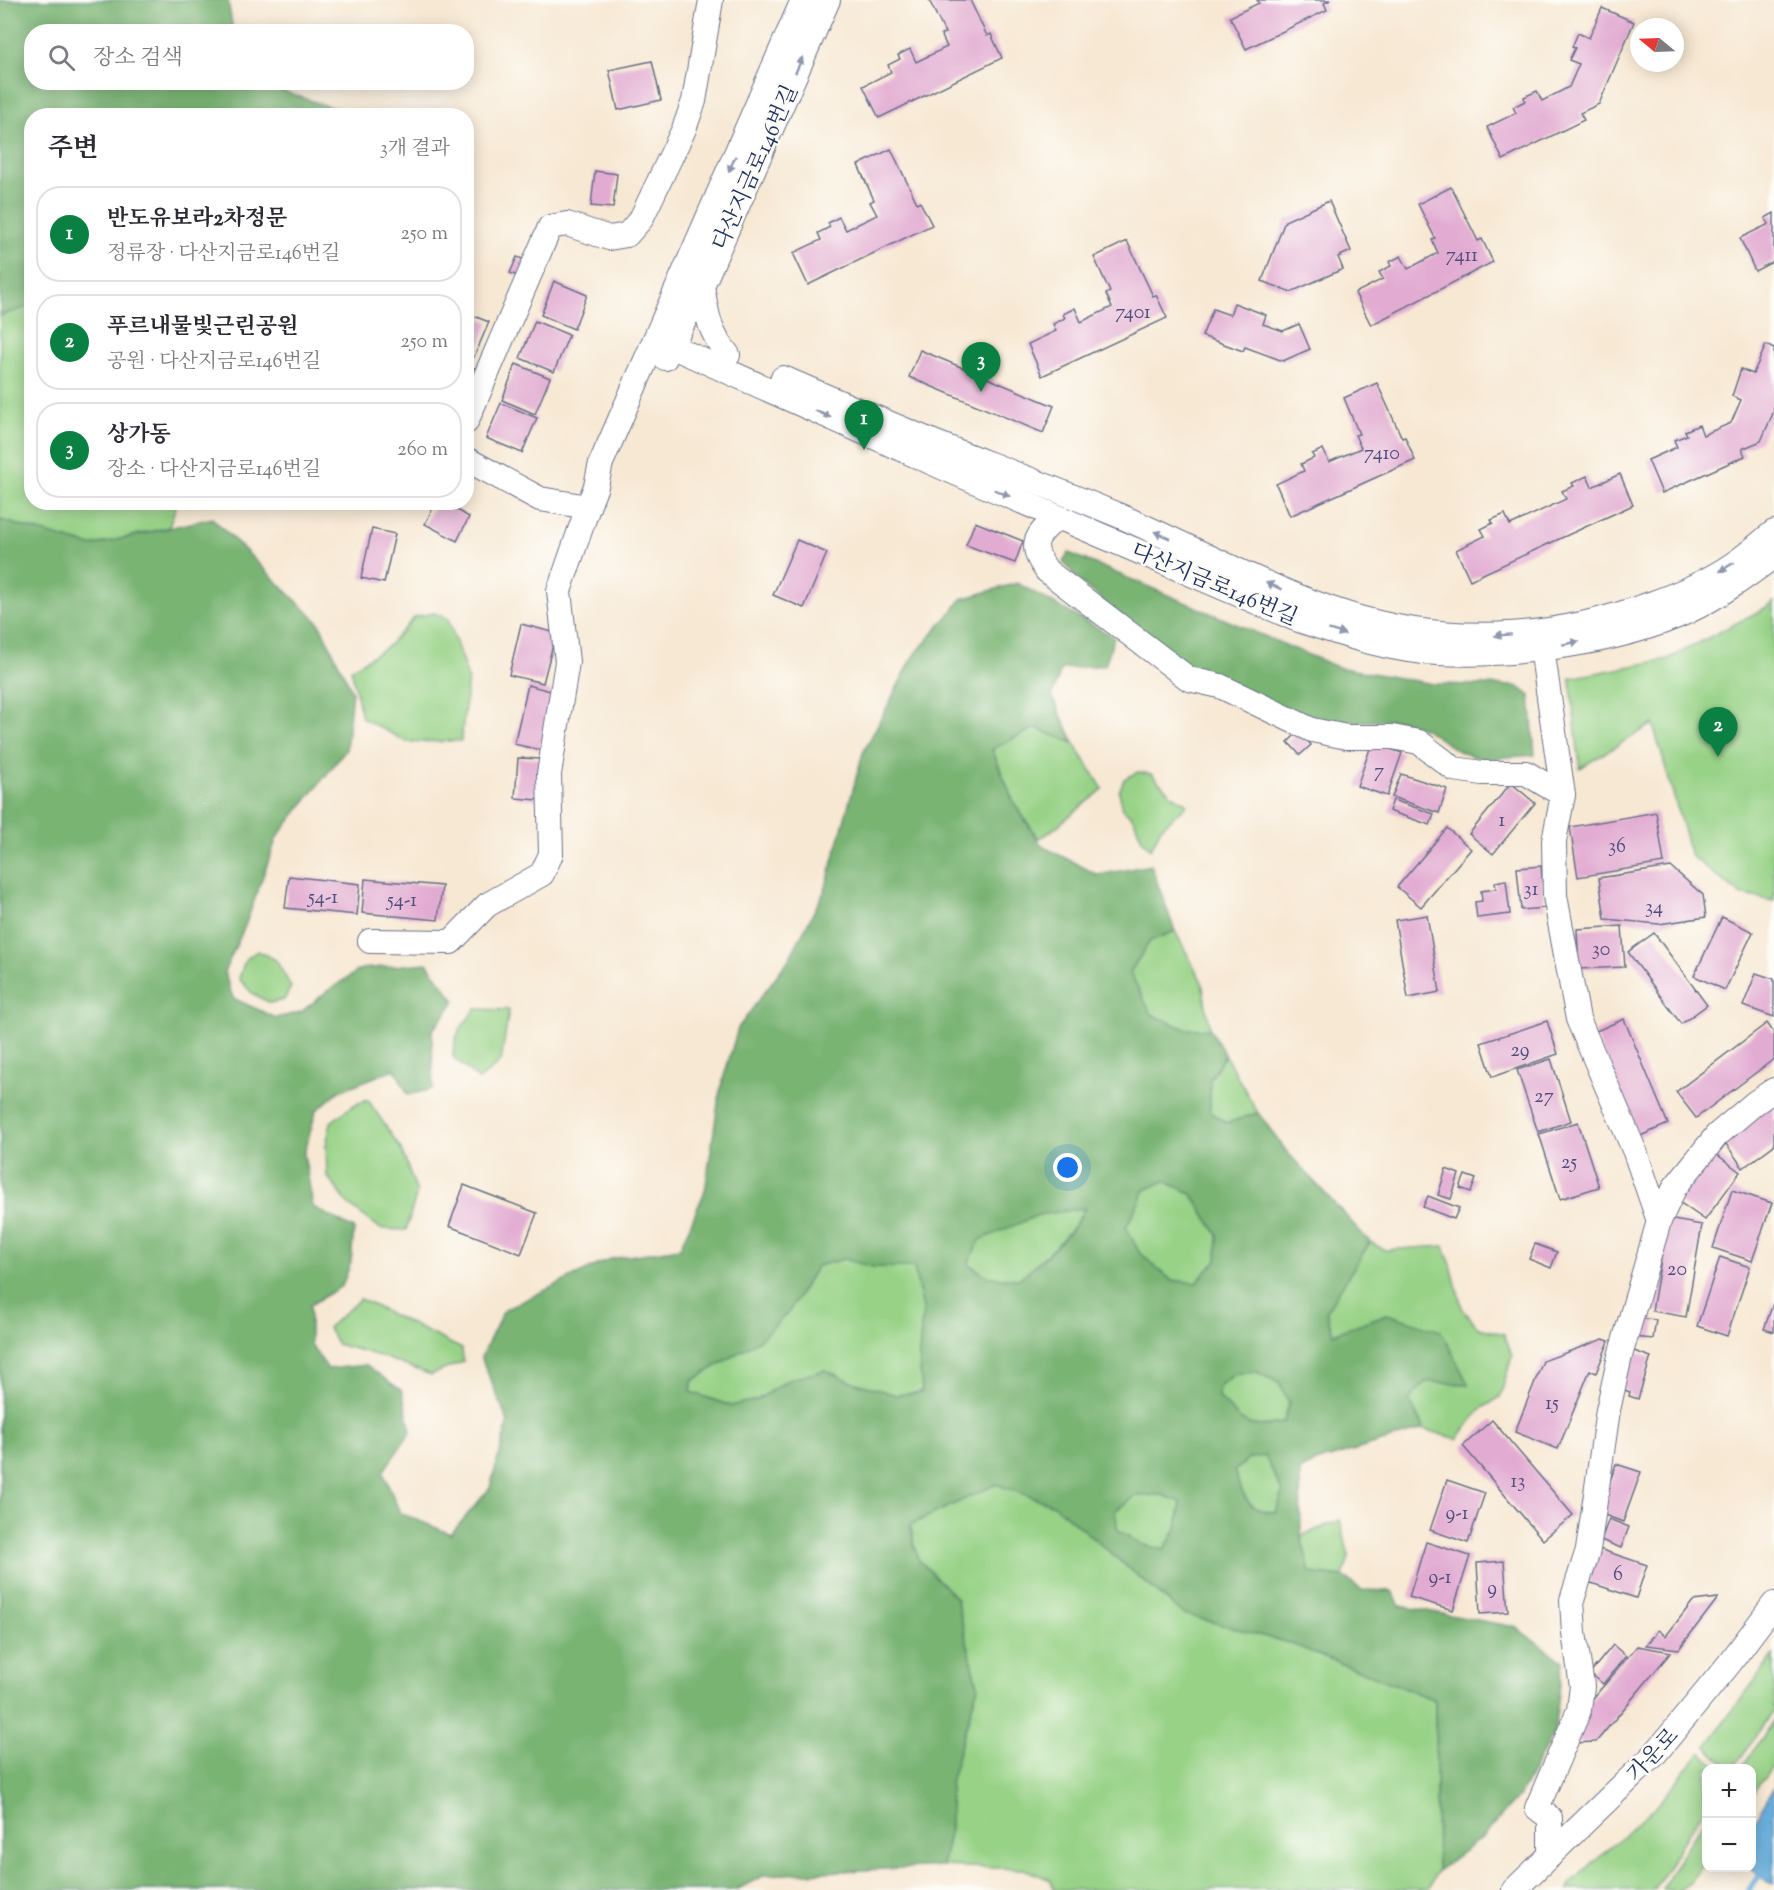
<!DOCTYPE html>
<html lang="ko">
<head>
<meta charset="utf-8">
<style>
	body { margin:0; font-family:"Sorts Mill Goudy","Noto Serif KR",serif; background:#f7f7f7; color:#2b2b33 }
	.controls { position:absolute; right:18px; bottom:18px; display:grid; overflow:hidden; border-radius:12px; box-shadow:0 3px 15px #0003 }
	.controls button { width:54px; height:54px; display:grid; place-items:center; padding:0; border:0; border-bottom:2px solid #e1e1e2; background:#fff; color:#2b2b33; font:30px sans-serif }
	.compass { position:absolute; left:1630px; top:18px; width:54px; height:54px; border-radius:50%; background:#fff; box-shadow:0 3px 15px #0003; rotate:289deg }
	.you { position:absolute; left:1068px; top:1168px; width:21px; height:21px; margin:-15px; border:4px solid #fff; border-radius:50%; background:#1a73e8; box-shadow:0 0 0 9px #1a73e833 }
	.badge { display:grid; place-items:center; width:39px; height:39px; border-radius:50%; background:#0b8043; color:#fff; font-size:20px; font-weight:700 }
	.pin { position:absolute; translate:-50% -50px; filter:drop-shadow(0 2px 3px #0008) }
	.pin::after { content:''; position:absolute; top:32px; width:21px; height:18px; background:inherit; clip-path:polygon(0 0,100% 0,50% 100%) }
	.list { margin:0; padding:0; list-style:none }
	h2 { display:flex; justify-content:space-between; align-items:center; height:78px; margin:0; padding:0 24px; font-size:26px }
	h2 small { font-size:20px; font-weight:400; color:#7c7c81 }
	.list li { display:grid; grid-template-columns:39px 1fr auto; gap:18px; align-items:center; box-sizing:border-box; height:96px; margin:0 12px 12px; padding:0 12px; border:2px solid #e1e1e2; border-radius:24px }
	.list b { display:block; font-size:22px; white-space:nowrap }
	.list p { margin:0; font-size:20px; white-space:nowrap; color:#7c7c81 }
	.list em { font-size:20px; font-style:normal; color:#7c7c81 }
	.icon { flex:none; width:33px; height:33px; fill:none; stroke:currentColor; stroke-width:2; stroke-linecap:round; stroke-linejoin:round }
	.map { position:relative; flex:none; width:1774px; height:1890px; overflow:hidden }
	.search { position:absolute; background:#fff; box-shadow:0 3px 15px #0003; left:24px; top:24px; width:450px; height:66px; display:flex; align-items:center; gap:15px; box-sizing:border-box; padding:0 21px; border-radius:24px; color:#7c7c81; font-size:22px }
	.panel { position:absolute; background:#fff; box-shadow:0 3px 15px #0003; left:24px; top:108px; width:450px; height:402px; border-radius:24px }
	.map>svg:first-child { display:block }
</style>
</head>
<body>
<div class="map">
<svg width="1774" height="1890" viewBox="0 0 1774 1890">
	<rect width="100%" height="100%" fill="#fdfcf7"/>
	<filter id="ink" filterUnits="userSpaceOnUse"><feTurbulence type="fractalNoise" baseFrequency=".0167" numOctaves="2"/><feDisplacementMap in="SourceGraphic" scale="12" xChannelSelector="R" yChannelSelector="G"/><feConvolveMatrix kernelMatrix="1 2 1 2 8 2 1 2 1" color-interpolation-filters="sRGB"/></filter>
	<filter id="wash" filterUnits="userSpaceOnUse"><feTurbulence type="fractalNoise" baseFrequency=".008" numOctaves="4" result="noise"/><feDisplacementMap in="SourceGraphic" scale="24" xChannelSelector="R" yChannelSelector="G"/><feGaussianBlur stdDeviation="1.35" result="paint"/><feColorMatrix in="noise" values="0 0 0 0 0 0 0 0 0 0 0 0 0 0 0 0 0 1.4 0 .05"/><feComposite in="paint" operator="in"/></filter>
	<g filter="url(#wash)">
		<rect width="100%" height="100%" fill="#f7e8d3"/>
		<g fill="#97d286" stroke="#598072" stroke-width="1.5">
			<polygon points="31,306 32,502 177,503 169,527 91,546 0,520 0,316"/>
			<polygon points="1774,602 1774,901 1740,894 1691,856 1653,724 1580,768 1570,678 1668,659 1767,607"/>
			<polygon points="434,613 448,619 468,678 461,741 407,742 362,718 351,669 387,647 415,617"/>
			<polygon points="1035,728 1074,743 1103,789 1047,834 1038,838 1014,803 992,749"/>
			<polygon points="1138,772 1151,774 1172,795 1188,804 1161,828 1151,849 1142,840 1134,819 1123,809 1119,792 1124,779"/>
			<polygon points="1175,931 1202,982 1210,1029 1185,1029 1151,1014 1130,972 1150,941"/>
			<polygon points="257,951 276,960 291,987 284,1000 270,1003 253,994 239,979 245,960"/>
			<path d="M476 1009 509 1010 501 1061 479 1080 453 1057C454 1034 461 1027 476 1009Z"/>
			<polygon points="1225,1055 1258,1113 1227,1123 1210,1112 1210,1079"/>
			<polygon points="368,1100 401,1149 417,1192 406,1230 381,1229 349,1205 327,1176 326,1145 331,1122 354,1105"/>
			<polygon points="1164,1181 1191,1193 1218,1235 1217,1260 1196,1283 1171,1280 1139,1252 1126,1227 1145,1190"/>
			<path d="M1085 1207C1071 1236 1043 1258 1019 1279L989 1277 968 1264 979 1240 1038 1215Z"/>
			<polygon points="1370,1242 1384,1250 1444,1246 1451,1265 1462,1308 1479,1328 1504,1334 1512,1356 1500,1397 1480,1410 1457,1439 1424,1429 1409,1400 1425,1382 1468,1384 1387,1314 1333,1334 1326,1311"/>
			<polygon points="844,1259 873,1267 914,1266 923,1309 919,1354 922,1392 896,1395 850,1381 825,1370 788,1380 757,1400 731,1406 691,1392 692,1381 725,1361 788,1313 817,1266"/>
			<polygon points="360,1299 462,1349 463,1362 431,1375 380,1356 337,1344 328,1328"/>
			<path d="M1257 1372 1279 1383 1289 1402 1284 1422C1246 1432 1243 1423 1218 1396L1219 1386 1235 1374Z"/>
			<path d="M1265 1456 1283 1493 1276 1512C1247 1513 1243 1495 1234 1471L1250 1458Z"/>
			<polygon points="996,1484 1054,1505 1183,1614 1289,1643 1435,1700 1437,1871 1429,1889 1054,1890 1051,1880 1024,1869 942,1866 950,1829 950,1782 978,1686 956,1598 918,1559 910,1525"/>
			<polygon points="1162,1495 1181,1501 1177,1528 1164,1550 1140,1544 1117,1530 1115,1511 1135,1496"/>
			<polygon points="1340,1520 1349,1556 1343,1577 1310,1573 1301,1536"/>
			<polygon points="1774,1655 1774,1711 1733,1768 1730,1768 1706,1746"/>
			<polygon points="1774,1721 1774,1763 1752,1794 1752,1768 1741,1768"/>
			<polygon points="1701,1752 1720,1768 1706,1768 1706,1807 1686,1836 1654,1890 1567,1890 1571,1883 1656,1806"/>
			<polygon points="1706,1818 1706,1857 1691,1882 1679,1890 1662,1890 1671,1871"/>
		</g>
		<g fill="#79b473" stroke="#4a7268" stroke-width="1.5" fill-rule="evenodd">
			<polygon points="0,0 228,0 233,31 32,32 32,82 259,83 354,115 32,116 31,306 0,316"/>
			<path d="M212 518 319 623 352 691 346 750 277 837 245 926 224 972 233 998 276 1018 301 1012 326 992 361 969 427 963 455 1001 432 1031 433 1089 408 1095 395 1069 339 1091 316 1111 304 1154 313 1207 354 1229 351 1262 342 1286 310 1305V1344L328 1369 366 1365 402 1391 411 1431 383 1472 400 1513 451 1534 490 1488 508 1422 481 1357 504 1310 610 1259 680 1248 705 1191 720 1090 738 1028 789 959 825 890 863 753 913 657 962 599 1017 583 1114 637 1105 665 1061 669 1052 696 1074 743 1035 728 992 749 1014 803 1042 846 1098 875 1151 865 1175 931 1150 941 1130 972 1151 1014 1185 1029H1210L1225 1055 1210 1079V1112L1227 1123 1258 1113 1287 1152 1370 1242 1326 1311 1333 1334 1387 1314 1441 1331 1468 1384 1425 1382 1409 1400 1424 1429 1316 1462 1300 1471 1301 1536 1310 1573 1343 1577 1362 1590 1392 1591 1400 1606 1515 1627 1563 1661 1554 1732 1519 1796 1484 1836 1437 1871 1435 1700 1289 1643 1183 1614 1054 1505 996 1484 910 1525 918 1559 956 1598 978 1686 950 1782V1829L942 1866 765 1875 736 1890H0V520L91 546ZM1164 1181 1191 1193 1218 1235 1217 1260 1196 1283 1171 1280 1139 1252 1126 1227 1145 1190ZM1085 1208C1071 1237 1043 1258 1019 1279L989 1277 968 1264 980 1240 1038 1215ZM844 1259 873 1267H914L923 1309 919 1354 922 1392 896 1395 850 1381 825 1370 788 1380 757 1400 731 1406 691 1392 692 1381 759 1340 788 1313 817 1266ZM1257 1372 1279 1383 1289 1402 1284 1422C1246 1432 1243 1423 1218 1396L1219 1386 1235 1374ZM1265 1456 1283 1493 1276 1512C1247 1513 1243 1495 1234 1471L1250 1458ZM1162 1495 1181 1502 1177 1528 1164 1550 1140 1544 1118 1530 1115 1511 1135 1496Z"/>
			<polygon points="1069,553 1337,667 1433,684 1517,686 1530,696 1535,755 1480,759 1458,751 1425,729 1399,720 1347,722 1312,720 1192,674 1079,581 1063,561"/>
		</g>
		<polygon fill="#64acdb" stroke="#406e9c" stroke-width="1.5" points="1774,1788 1774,1884 1773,1884 1759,1877 1751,1868 1752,1825"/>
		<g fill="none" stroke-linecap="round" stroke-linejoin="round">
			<polyline stroke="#64acdb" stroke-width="6" points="1749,1890 1759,1877"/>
		</g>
		<g id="blocks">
			<g fill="#e2acd2">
				<polygon points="929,0 970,0 987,36 991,34 1002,58 879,118 863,86 891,72 888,65 900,59 898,55 910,49 916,62 947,47 941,34 945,33"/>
				<polygon points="1257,0 1330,0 1324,3 1327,10 1246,49 1230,17 1259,3"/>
				<polygon points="1602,8 1634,22 1599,104 1580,113 1584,120 1503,160 1487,127 1516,113 1513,107 1525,101 1524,97 1537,91 1542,101 1569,87 1579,64 1569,60 1575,48 1572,47 1578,33 1589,38"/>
				<polygon points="652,61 661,100 618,110 609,70"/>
				<polygon points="891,149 917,203 920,202 932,225 808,285 793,253 821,240 818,233 830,227 828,223 839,217 846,230 877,215 870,202 874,200 858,165"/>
				<polygon points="595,171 617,174 613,208 591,206"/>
				<polygon points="1451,187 1478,241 1482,239 1493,262 1371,325 1355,293 1383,279 1379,272 1391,266 1389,262 1401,256 1408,269 1438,253 1432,240 1435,238 1418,204"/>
				<polygon points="1329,201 1351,251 1338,257 1343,269 1291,292 1262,281 1285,221"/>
				<polygon points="1774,213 1774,261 1755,271 1740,238 1769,224 1765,218"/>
				<polygon points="1127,241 1153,296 1156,295 1167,318 1042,376 1028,344 1056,331 1053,324 1065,318 1063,314 1075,308 1081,322 1112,307 1106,294 1110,292 1094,257"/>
				<polygon points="517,257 528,261 521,277 510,273"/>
				<polygon points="554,281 587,295 574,329 541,315"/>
				<polygon points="1234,303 1266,315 1263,324 1283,331 1299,324 1310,349 1283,361 1245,347 1243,351 1202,336 1213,309 1230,315"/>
				<polygon points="466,313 489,322 474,357 466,354"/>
				<polygon points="535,321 569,335 554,372 520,358"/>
				<polygon points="1766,345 1774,349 1774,411 1761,441 1742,449 1745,456 1662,493 1648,460 1677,447 1674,440 1687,435 1685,431 1699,425 1703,435 1731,423 1741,400 1732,396 1741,369 1753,374"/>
				<polygon points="920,350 1054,406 1043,433 909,377"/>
				<polygon points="516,364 550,378 535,414 502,400"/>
				<polygon points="466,365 480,370 472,390 466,388"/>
				<polygon points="1377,383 1402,438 1405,437 1415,460 1290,516 1276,484 1304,471 1301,464 1314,458 1312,454 1323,449 1329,462 1361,448 1355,435 1359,434 1344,398"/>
				<polygon points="501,403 537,418 522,453 486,438"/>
				<polygon points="1620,474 1633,505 1470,580 1456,550 1485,536 1481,529 1493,523 1491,520 1505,514 1510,525 1566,499 1562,491 1574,486 1572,483 1587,476 1592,487"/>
				<polygon points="436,502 461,502 457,510 469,517 457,541 425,524"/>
				<polygon points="975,522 1023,541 1015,563 966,545"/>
				<polygon points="372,529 395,534 384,583 361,578"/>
				<polygon points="797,540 827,553 804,608 773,595"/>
				<polygon points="521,624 556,633 543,683 509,675"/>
				<polygon points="528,685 554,692 540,750 514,744"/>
				<polygon points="1299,731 1311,745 1300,755 1288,742"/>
				<polygon points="1372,743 1402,753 1387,796 1357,786"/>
				<polygon points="518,758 541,759 538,800 515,798"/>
				<polygon points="1401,774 1447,789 1439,813 1392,797"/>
				<polygon points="1511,783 1535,803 1493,854 1469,834"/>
				<polygon points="1393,800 1434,814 1430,825 1389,811"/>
				<polygon points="1656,812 1664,863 1578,877 1570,827"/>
				<polygon points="1447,828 1471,849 1421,907 1397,887"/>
				<polygon points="1541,866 1545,908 1521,910 1517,868"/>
				<polygon points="1671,867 1703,895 1706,917 1659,924 1605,919 1599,878"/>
				<polygon points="289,876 360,884 357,915 285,908"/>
				<polygon points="365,879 442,886 438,920 362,913"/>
				<polygon points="1506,880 1510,914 1477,918 1475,902 1482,901 1481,891 1496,889 1495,882"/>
				<polygon points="1427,915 1440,992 1408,998 1395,920"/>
				<polygon points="1722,917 1753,932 1725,990 1694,976"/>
				<polygon points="1622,926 1625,967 1579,969 1577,929"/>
				<polygon points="1654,933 1707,1005 1681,1024 1628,952"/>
				<polygon points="1756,973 1774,979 1774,1017 1743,1006"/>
				<polygon points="1624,1019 1668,1124 1638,1137 1594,1032"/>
				<polygon points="1547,1021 1558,1054 1492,1077 1481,1043"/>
				<polygon points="1767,1023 1774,1033 1774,1059 1696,1118 1676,1092"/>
				<polygon points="1551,1059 1571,1121 1538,1132 1517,1070"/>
				<polygon points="1769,1101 1774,1108 1774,1145 1743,1168 1721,1137"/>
				<polygon points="1578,1122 1599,1187 1560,1199 1539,1134"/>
				<polygon points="1711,1150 1740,1172 1705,1220 1675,1199"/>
				<polygon points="1446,1169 1459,1174 1451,1199 1438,1195"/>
				<polygon points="1465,1175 1476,1179 1471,1192 1460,1188"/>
				<polygon points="464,1185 537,1213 521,1254 449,1226"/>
				<polygon points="1732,1190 1772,1203 1752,1261 1713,1248"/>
				<polygon points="1428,1196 1459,1208 1454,1219 1423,1207"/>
				<polygon points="1668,1219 1702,1225 1686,1317 1652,1311"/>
				<polygon points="1535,1244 1557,1252 1551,1268 1529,1259"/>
				<polygon points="1720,1257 1750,1267 1727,1336 1697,1326"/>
				<polygon points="1774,1301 1774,1332 1764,1329"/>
				<polygon points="1636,1318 1656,1320 1653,1339 1633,1337"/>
				<polygon points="1603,1339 1609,1341 1596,1373 1590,1370 1558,1449 1515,1432 1543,1361"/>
				<polygon points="1631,1350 1651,1357 1638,1399 1629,1396 1630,1392 1619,1388"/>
				<polygon points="1492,1420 1573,1515 1543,1540 1463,1446"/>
				<polygon points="1616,1464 1641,1472 1623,1522 1599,1513"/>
				<polygon points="1447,1480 1485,1493 1468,1543 1430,1530"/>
				<polygon points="1609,1519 1629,1527 1621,1548 1601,1540"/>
				<polygon points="1426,1542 1470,1556 1453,1610 1409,1597"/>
				<polygon points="1599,1549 1647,1565 1636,1598 1588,1582"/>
				<polygon points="1504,1561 1508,1612 1480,1614 1477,1563"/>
				<polygon points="1718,1598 1679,1649 1646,1645 1658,1630 1666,1636 1693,1601"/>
				<polygon points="1613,1645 1626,1656 1603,1684 1590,1673"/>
				<polygon points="1637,1646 1671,1652 1596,1742 1572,1743 1584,1709"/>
			</g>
		</g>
	</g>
	<g filter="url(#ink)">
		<use href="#blocks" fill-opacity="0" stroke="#687087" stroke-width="1.5"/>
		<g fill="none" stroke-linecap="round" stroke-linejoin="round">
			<g stroke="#687087" stroke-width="26">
				<g id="minor">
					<path d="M702 286C707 316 709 331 728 355"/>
					<path d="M655 339 946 469 1296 619C1341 634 1391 651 1438 653 1513 657 1621 643 1689 611 1720 596 1747 576 1774 556"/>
					<polyline points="665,358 702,286 828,0"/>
					<path d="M783 378C834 400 885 422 936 443 997 467 1059 490 1120 516 1195 548 1268 589 1346 614 1445 646 1553 640 1650 604 1679 594 1707 582 1732 565 1747 555 1760 543 1774 532"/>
					<polyline points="466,422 550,227 567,224 609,238 627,235 641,219 684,129 694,101 711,0"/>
					<polyline points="466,459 540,499 588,507 596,486 601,463 803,0"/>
					<path d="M1058 517C1035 536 1028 545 1047 571L1189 679 1220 686 1312 730 1347 737H1392L1419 742 1454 769 1482 773H1526L1563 795 1554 841 1555 896 1578 1019 1635 1152 1659 1221"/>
					<polyline points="1540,634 1563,795"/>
					<polyline points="370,941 451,942 487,905 542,874 551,854 549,774 567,662 559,591 588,507"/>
					<polyline points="1550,1856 1550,1818 1537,1808 1579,1710 1582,1686 1574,1633 1572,1600 1588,1550 1608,1410 1620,1356 1659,1221 1675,1187 1717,1135 1756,1102 1774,1090"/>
					<polyline points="1514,1890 1654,1755 1729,1664 1774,1604"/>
				</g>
			</g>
			<use href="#minor" stroke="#fff" stroke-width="24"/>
		</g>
		<defs><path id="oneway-solid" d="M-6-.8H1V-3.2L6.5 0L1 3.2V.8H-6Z" transform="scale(1.5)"/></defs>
		<g fill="#8d97ae">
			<use href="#oneway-solid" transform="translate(799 65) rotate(-66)"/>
			<use href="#oneway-solid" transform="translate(732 164) rotate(114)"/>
			<use href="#oneway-solid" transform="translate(823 414) rotate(24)"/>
			<use href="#oneway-solid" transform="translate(1002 493) rotate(23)"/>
			<use href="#oneway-solid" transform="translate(1162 535) rotate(-156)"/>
			<use href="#oneway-solid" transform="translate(1727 567) rotate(148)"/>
			<use href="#oneway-solid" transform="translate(1274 586) rotate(-156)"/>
			<use href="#oneway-solid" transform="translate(1337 632) rotate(17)"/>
			<use href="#oneway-solid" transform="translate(1503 635) rotate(176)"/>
			<use href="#oneway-solid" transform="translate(1571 643) rotate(-10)"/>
		</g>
	</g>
	<g text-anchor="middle" stroke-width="5" stroke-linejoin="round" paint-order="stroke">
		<g font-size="20" fill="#4d4e7b">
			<text x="1462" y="261">7411</text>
			<text x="1133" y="318">7401</text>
			<text x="1382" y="459">7410</text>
			<text x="1379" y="777">7</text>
			<text x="1502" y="826">1</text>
			<text x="1617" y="852">36</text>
			<text x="1531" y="895">31</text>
			<text x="323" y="903">54-1</text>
			<text x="402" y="906">54-1</text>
			<text x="1654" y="913">34</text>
			<text x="1601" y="955">30</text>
			<text x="1520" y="1056">29</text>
			<text x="1544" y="1102">27</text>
			<text x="1569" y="1168">25</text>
			<text x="1677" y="1275">20</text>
			<text x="1552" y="1409">15</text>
			<text x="1518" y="1487">13</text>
			<text x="1457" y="1519">9-1</text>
			<text x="1618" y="1580">6</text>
			<text x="1440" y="1583">9-1</text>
			<text x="1492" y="1594">9</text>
		</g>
		<g font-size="22" fill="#1b2f5e" stroke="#fdfcf7">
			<text transform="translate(754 167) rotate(-66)" y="8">다산지금로146번길</text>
			<text transform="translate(1215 583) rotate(23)" y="8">다산지금로146번길</text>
			<text transform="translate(1652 1754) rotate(-47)" y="8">가운로</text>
		</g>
	</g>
</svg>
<div class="controls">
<button>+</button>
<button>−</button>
</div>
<svg class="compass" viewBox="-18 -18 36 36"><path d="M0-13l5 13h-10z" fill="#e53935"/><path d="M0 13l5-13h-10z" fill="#7c7c81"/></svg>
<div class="you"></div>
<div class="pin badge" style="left:864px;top:450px">1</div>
<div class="pin badge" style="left:1718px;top:757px">2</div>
<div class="pin badge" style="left:981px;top:392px">3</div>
<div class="search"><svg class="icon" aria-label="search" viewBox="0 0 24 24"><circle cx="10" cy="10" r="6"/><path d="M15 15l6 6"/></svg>장소 검색</div>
<section class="panel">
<h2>주변<small>3개 결과</small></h2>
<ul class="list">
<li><span class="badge">1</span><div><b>반도유보라2차정문</b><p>정류장 · 다산지금로146번길</p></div><em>250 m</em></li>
<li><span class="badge">2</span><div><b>푸르내물빛근린공원</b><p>공원 · 다산지금로146번길</p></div><em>250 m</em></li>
<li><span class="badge">3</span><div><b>상가동</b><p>장소 · 다산지금로146번길</p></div><em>260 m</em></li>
</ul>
</section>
</div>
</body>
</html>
